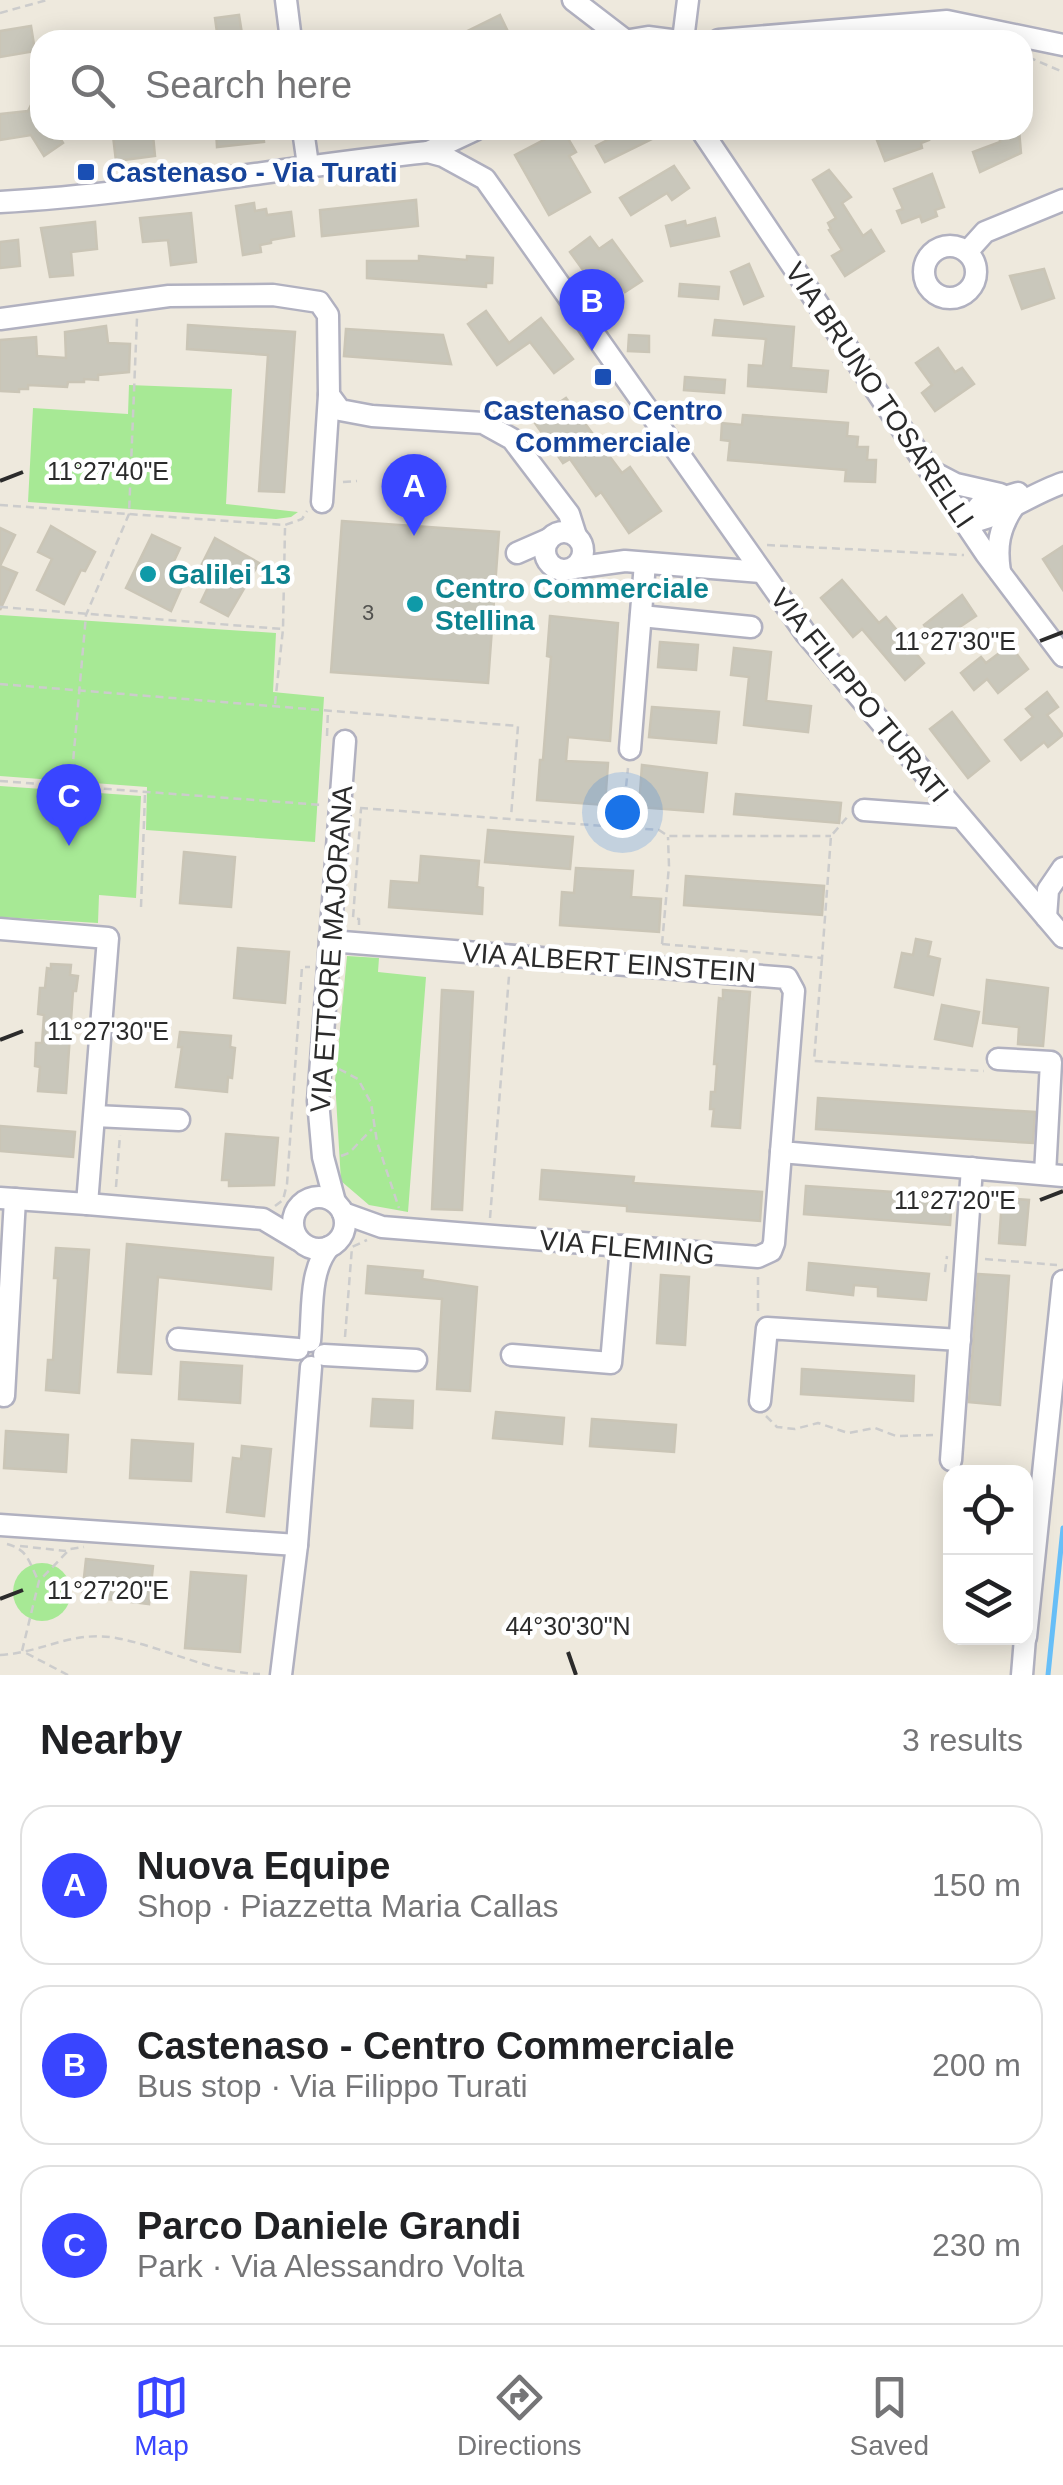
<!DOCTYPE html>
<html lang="en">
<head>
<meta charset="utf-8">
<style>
	body { margin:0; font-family:Helvetica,sans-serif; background:#f6f6f6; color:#202124 }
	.controls { position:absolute; right:30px; bottom:30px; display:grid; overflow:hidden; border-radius:20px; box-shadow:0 5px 25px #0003 }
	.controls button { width:90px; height:90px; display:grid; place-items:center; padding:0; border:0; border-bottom:2px solid #e0e0e0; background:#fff; color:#202124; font:50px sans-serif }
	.you { position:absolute; left:622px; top:812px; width:35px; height:35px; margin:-25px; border:8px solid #fff; border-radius:50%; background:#1a73e8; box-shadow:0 0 0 15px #1a73e833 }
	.badge { display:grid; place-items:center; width:65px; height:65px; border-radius:50%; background:#3945ff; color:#fff; font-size:32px; font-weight:700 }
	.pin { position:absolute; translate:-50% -82px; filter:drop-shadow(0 2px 5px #0008) }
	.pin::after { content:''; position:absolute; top:52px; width:35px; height:30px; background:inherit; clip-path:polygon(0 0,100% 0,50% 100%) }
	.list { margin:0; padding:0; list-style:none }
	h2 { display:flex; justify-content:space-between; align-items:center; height:130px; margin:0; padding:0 40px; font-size:42px }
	h2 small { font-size:32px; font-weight:400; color:#757577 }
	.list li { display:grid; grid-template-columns:65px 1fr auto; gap:30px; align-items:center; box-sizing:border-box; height:160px; margin:0 20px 20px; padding:0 20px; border:2px solid #e0e0e0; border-radius:30px }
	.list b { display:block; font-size:38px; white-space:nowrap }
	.list p { margin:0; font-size:32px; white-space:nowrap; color:#757577 }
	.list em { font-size:32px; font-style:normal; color:#757577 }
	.icon { flex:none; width:55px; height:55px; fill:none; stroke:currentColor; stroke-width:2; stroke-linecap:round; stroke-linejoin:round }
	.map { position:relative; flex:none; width:1063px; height:1675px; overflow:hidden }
	.search { position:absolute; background:#fff; box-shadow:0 5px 25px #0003; left:30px; right:30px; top:30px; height:110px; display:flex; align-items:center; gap:25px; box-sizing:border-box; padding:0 35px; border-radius:30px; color:#757577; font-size:38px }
	.sheet { height:670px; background:#fff }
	nav { display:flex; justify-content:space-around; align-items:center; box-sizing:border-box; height:140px; border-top:2px solid #e0e0e0; background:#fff; font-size:28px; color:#757577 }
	nav a { display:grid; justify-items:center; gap:5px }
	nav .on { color:#3945ff }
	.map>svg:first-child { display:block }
</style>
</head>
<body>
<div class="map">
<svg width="1063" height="1675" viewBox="0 0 1063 1675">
	<rect width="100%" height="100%" fill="#eee9dd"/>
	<g fill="#a7e995">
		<polygon points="129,385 232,389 226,504 298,512 291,517 276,519 28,502 33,408 128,414"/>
		<polygon points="0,615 276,633 273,692 324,697 315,842 146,830 147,787 0,776"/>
		<polygon points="0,786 141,796 136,898 99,895 98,923 0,917"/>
		<polygon points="347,956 379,958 378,972 426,977 408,1212 369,1205 341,1181 335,1081"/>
		<circle cx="42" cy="1592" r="29"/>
	</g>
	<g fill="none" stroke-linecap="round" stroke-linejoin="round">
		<polyline stroke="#68bff8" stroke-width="5" points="1048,1675 1063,1528"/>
	</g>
	<g fill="#c9c7bb" stroke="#cac5b6" stroke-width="2.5">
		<polygon points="239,15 243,40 218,40 215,18"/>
		<polygon points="500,15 512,40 449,40"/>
		<polygon points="31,26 35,51 0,57 0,31"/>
		<polygon points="40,87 40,130 55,130 63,143 44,156 31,135 0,140 0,114 28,111"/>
		<polygon points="117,130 138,130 139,136 153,135 155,156 116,161 113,136 118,136"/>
		<polygon points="216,130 263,130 264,142 217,147"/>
		<polygon points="563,130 576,152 569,156 590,192 549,215 515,155"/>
		<polygon points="614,130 649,130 654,138 605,162 596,146 617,135"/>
		<polygon points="880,130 926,130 929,140 921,143 922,148 885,161 875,135 881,133"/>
		<polygon points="999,130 1019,130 1021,153 980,172 973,152 1000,142"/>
		<polygon points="674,166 689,188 672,200 667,193 631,215 620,198"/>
		<polygon points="829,170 851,197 842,203 863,236 871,230 884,251 845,276 832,256 842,250 829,230 831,229 828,223 836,218 813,180"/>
		<polygon points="932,174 944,207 935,210 937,216 922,222 920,216 902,223 897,211 903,209 894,189"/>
		<polygon points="416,200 418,226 322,236 320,210"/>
		<polygon points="254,203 255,211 266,209 267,215 291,212 294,236 271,240 271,243 260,245 261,252 243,255 236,206"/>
		<polygon points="191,213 196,262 171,265 168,240 143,242 140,218"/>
		<polygon points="715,218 719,236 671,246 666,226 685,221 686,226"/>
		<polygon points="95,222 97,249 71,252 73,275 50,277 41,228"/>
		<polygon points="590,237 599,249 612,240 642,281 625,292 619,283 601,295 570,252"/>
		<polygon points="18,240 20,266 0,268 0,242"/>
		<polygon points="419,256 467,260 467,256 493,258 492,283 486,283 486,287 367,278 367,261 419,261"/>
		<polygon points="749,264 763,296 744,304 731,272"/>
		<polygon points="1044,269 1054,298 1022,309 1010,276"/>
		<polygon points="680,284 719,287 718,299 679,296"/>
		<polygon points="486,311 509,343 541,318 573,359 554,373 530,342 497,365 468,324"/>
		<polygon points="715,320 794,327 791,368 828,371 826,392 748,386 749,365 763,366 766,339 713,335"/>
		<polygon points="188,325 295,332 284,492 259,491 268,355 187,349"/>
		<polygon points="106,326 108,343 130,344 129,372 98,375 98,380 84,379 84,382 68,382 67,387 28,385 28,389 19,389 19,392 0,391 0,340 36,337 37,356 66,358 65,332"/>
		<polygon points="346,329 443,335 451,364 344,356"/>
		<polygon points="629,335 649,336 649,352 628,351"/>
		<polygon points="938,348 955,372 962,368 974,384 935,411 922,393 932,385 916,363"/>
		<polygon points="685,377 725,380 724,393 684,390"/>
		<polygon points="566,398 622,473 630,467 661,511 629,533 601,492 596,496 570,459 563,463 533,420"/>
		<polygon points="743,415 848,423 847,436 858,437 857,447 868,447 867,460 876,460 875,482 845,481 846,470 728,460 730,441 721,440 722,423 742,425"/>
		<polygon points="342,521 499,532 488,683 331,672"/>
		<polygon points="51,526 95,552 85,571 81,570 64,604 37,590 52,559 38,552"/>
		<polygon points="0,528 15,535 0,566 17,573 0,610"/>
		<polygon points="152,535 180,548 167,576 167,579 182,586 171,611 126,588"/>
		<polygon points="215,538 259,563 228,616 201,602 216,571 202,564"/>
		<polygon points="1063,546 1063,590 1043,559"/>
		<polygon points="842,580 879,623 886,617 924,663 905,680 862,629 853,637 821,598"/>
		<polygon points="962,595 976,616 936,643 924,625"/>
		<polygon points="550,616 618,623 610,741 568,737 566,761 608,763 605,805 537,800 540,760 543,760 551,657 547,656"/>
		<polygon points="660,642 698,645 696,670 658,667"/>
		<polygon points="1010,645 1028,669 998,693 987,679 974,690 961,673 981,657 986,663"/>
		<polygon points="734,648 771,652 766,701 811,706 808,732 744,725 749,677 731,675"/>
		<polygon points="1047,692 1058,707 1047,715 1063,735 1048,747 1044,742 1021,760 1005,740 1033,717 1026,709"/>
		<polygon points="652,707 719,712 716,743 649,737"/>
		<polygon points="952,712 989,761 968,778 930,729"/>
		<polygon points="642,765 707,773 703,812 639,807"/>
		<polygon points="736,794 841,803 839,823 734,814"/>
		<polygon points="488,830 573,837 570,869 485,862"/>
		<polygon points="184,852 235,857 231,907 180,903"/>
		<polygon points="421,856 479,861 477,887 483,888 482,914 389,907 391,881 419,883"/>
		<polygon points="576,868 633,871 631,897 661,899 659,932 560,925 562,892 574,893"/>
		<polygon points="686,876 824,886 822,915 684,905"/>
		<polygon points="916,939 931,942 928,956 940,959 933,995 895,987 902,953 913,955"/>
		<polygon points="238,948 289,952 285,1003 234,998"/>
		<polygon points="51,964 71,965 70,975 78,976 76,991 73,991 66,1093 38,1091 40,1067 35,1066 36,1043 42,1043 44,1015 38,1014 40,988 45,988 47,968 51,969"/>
		<polygon points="987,980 1048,988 1043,1046 1018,1044 1019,1027 983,1023"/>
		<polygon points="442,990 473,992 462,1210 432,1209"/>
		<polygon points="723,990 750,992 740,1128 712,1126 714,1109 710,1109 711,1092 715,1092 717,1064 714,1064 719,998 723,999"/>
		<polygon points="942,1005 979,1012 972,1046 935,1039"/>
		<polygon points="180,1032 231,1036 230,1047 235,1048 232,1078 228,1077 227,1092 176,1087 182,1047 178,1047"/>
		<polygon points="818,1098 1035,1112 1033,1143 816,1129"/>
		<polygon points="0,1126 75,1132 73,1157 0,1151"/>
		<polygon points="226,1134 278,1138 274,1185 229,1186 229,1180 222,1180"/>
		<polygon points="542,1170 634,1177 633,1183 762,1192 760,1221 627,1211 627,1206 540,1199"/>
		<polygon points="806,1186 952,1196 950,1225 804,1214"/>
		<polygon points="1002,1198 1029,1200 1025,1245 999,1243"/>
		<polygon points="127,1244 273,1258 271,1289 158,1277 151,1374 118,1372"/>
		<polygon points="56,1248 89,1250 79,1393 46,1390 48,1360 53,1360 58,1278 54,1278"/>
		<polygon points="809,1263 929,1274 926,1300 878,1296 878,1287 854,1285 853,1295 807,1290"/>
		<polygon points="368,1266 423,1271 422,1279 477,1287 470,1391 437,1389 442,1299 366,1293"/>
		<polygon points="978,1274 1009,1276 1000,1405 969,1402"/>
		<polygon points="661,1275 689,1277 685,1345 657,1343"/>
		<polygon points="181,1362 242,1366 240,1403 179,1399"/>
		<polygon points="802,1369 914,1376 913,1401 801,1394"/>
		<polygon points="373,1399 413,1401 412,1428 371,1426"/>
		<polygon points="496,1412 564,1418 562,1444 493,1438"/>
		<polygon points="592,1419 676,1425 674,1452 590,1446"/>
		<polygon points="6,1431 68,1435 66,1472 4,1468"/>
		<polygon points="132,1440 193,1444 191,1481 130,1478"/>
		<polygon points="242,1446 271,1449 264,1516 227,1512 233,1458 241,1459"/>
		<polygon points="86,1559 153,1566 149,1604 82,1596"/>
		<polygon points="191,1572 246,1576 240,1652 185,1648"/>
	</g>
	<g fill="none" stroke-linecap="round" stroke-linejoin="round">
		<g stroke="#b1b1c0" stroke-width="25">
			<g id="minor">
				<polyline points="286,0 291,40"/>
				<polyline points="573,0 625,40"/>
				<polyline points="630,40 648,37 671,40"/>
				<polyline points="683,40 688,0"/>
				<polyline points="719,40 947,21 1063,45"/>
				<polyline points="303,130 308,165"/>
				<polyline points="701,130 986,554 1063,656"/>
				<polyline points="428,152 475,130"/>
				<path d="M0 202C143 194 285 167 428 152L443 156 485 179 806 634 1063 937"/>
				<circle cx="950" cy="272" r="26"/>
				<polyline points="967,252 985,232 1063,200"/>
				<polyline points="0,319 169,296 273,295 319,302 328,315 329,395 340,410 372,416 483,423 512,439 569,514 576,536"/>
				<polyline points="933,472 956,484 1000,494"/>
				<polyline points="322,502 329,395"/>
				<path d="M965 523C999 519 1030 494 1063 483"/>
				<polyline points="965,523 981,504 1018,493"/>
				<circle cx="564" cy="551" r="19"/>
				<polyline points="517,553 549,539"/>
				<polyline points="574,568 625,561 761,572"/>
				<path d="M1000 572C996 546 999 528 1014 506"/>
				<polyline points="641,616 751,627"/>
				<polyline points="630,749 645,563"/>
				<polyline points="864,810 959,817"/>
				<polyline points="1046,917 1048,890 1063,868"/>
				<polyline points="0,929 108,938 87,1204 0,1198"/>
				<polyline points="330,941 787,978 794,991 781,1152 1063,1176"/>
				<polyline points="998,1059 1051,1062 1045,1174"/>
				<polyline points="95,1116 179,1120"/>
				<circle cx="319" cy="1223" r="26"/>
				<polyline points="335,1202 323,1157 318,1101 345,741"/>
				<polyline points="87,1204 263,1219 298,1240"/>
				<polyline points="343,1213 382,1227 758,1257 771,1251 774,1243 781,1152"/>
				<polyline points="178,1339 298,1349"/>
				<path d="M310 1341C313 1310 309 1271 329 1247"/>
				<polyline points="324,1355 416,1360"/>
				<polyline points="512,1355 611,1363 621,1246"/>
				<polyline points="4,1396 15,1199"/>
				<polyline points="760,1401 767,1328 960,1340"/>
				<polyline points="951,1460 972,1168"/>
				<polyline points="0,1525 297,1545"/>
				<polyline points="1026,1637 1063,1281"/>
				<polyline points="281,1675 297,1545 311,1367"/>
				<polyline points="1022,1675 1025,1638"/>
			</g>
		</g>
		<g stroke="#ccc" stroke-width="2.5" stroke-dasharray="8 5" stroke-linecap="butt">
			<polyline points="0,13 47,0"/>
			<polyline points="1028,57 1063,72"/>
			<polyline points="343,482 357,481"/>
			<polyline points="0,505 285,525 302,519 307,511"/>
			<polyline points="767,545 964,555"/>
			<polyline points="0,607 283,629"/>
			<polyline points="0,684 518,726 511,817"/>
			<polyline points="275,704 283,629 285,528"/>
			<polyline points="327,736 328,710"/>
			<polyline points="0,781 322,805"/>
			<polyline points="71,785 86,615 129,514 137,318"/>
			<polyline points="360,808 659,830 668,836 831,836"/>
			<polyline points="622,825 628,768"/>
			<polyline points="141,907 145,793"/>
			<polyline points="359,925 359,919 353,918 361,809"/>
			<polyline points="662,944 822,958 831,836 849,815"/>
			<polyline points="662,944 669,866 668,837"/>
			<polyline points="822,958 814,1061 984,1071"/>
			<polyline points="339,1069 358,1079 371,1103 377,1142 399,1208"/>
			<polyline points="341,1156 349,1153 372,1129"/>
			<polyline points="116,1187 120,1135"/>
			<polyline points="275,1206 283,1200 287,1184 302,967 310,967"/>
			<polyline points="490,1218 509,976"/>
			<polyline points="985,1259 1057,1265"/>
			<polyline points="945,1272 947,1256"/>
			<polyline points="758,1311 758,1274"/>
			<polyline points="345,1337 352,1247 367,1240"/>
			<polyline points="766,1416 777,1427 795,1429 818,1423 848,1433 875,1428 896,1436 933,1435"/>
			<path d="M7 1544C28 1550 28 1560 38 1580"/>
			<polyline points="20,1546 66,1551"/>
			<path d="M0 1655C42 1653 71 1630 116 1638 165 1647 210 1673 260 1674"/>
			<polyline points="68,1675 22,1651 39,1581 70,1549 84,1547"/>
		</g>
		<use href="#minor" stroke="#fff" stroke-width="20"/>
	</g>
	<path fill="none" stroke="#2b2b2b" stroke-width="4" d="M0 481 23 472M1040 641 1063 632M0 1040 23 1031M1040 1200 1063 1191M0 1599 23 1590M568 1652 576 1675"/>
	<g fill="#1a4fb4" stroke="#fff" stroke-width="4">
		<rect x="76" y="162" width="20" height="20" rx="5"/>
		<rect x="593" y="367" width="20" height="20" rx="5"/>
	</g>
	<g fill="#0f9aa8" stroke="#fff" stroke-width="4">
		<circle cx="148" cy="574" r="10"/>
		<circle cx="415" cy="604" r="10"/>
	</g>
	<g text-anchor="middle" stroke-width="9" stroke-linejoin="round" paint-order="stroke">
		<g font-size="22" fill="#52524f">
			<text x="368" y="620">3</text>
		</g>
		<g font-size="28" font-weight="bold" fill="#164399" stroke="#fff" text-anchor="start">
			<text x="106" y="182">Castenaso - Via Turati</text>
			<text x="603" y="420" text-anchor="middle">Castenaso Centro<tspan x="603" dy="32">Commerciale</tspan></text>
		</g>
		<g font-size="28" fill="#2b2b2b" stroke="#fff">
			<text transform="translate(880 395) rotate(56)" y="10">VIA BRUNO TOSARELLI</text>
			<text transform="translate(860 695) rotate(51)" y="10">VIA FILIPPO TURATI</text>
			<text transform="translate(331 949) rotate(-86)" y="10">VIA ETTORE MAJORANA</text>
			<text transform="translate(609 962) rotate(4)" y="10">VIA ALBERT EINSTEIN</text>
			<text transform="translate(627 1247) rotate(5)" y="10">VIA FLEMING</text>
		</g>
		<g font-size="28" font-weight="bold" fill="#0d838f" stroke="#fff" text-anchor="start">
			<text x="168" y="584">Galilei 13</text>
			<text x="435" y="598">Centro Commerciale<tspan x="435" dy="32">Stellina</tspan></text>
		</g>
	</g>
	<g font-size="25" text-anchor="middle" fill="#2b2b2b" stroke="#fff" stroke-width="9" stroke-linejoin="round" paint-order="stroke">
		<text x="108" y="480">11°27'40"E</text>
		<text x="955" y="650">11°27'30"E</text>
		<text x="108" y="1040">11°27'30"E</text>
		<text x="955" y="1209">11°27'20"E</text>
		<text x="108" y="1599">11°27'20"E</text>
		<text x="568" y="1635">44°30'30"N</text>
	</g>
</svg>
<div class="controls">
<button><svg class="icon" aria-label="locate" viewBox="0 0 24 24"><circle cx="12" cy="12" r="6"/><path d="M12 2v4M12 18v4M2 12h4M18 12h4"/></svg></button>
<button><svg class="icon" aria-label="layers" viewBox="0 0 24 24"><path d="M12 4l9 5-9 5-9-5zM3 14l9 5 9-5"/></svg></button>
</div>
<div class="you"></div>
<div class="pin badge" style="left:414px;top:536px">A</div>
<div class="pin badge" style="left:592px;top:351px">B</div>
<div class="pin badge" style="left:69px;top:846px">C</div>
<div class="search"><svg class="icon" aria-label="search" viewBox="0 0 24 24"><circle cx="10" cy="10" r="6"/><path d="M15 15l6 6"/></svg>Search here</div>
</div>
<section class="sheet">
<h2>Nearby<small>3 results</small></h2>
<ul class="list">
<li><span class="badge">A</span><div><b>Nuova Equipe</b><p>Shop · Piazzetta Maria Callas</p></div><em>150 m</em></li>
<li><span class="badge">B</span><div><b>Castenaso - Centro Commerciale</b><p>Bus stop · Via Filippo Turati</p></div><em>200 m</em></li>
<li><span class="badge">C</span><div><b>Parco Daniele Grandi</b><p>Park · Via Alessandro Volta</p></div><em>230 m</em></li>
</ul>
</section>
<nav>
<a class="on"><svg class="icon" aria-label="map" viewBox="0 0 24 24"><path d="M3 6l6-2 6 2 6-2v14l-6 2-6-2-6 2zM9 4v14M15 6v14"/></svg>Map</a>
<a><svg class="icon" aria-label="directions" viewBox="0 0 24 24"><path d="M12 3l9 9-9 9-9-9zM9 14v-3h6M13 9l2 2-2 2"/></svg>Directions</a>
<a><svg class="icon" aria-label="saved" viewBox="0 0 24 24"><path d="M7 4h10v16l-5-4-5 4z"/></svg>Saved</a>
</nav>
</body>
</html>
